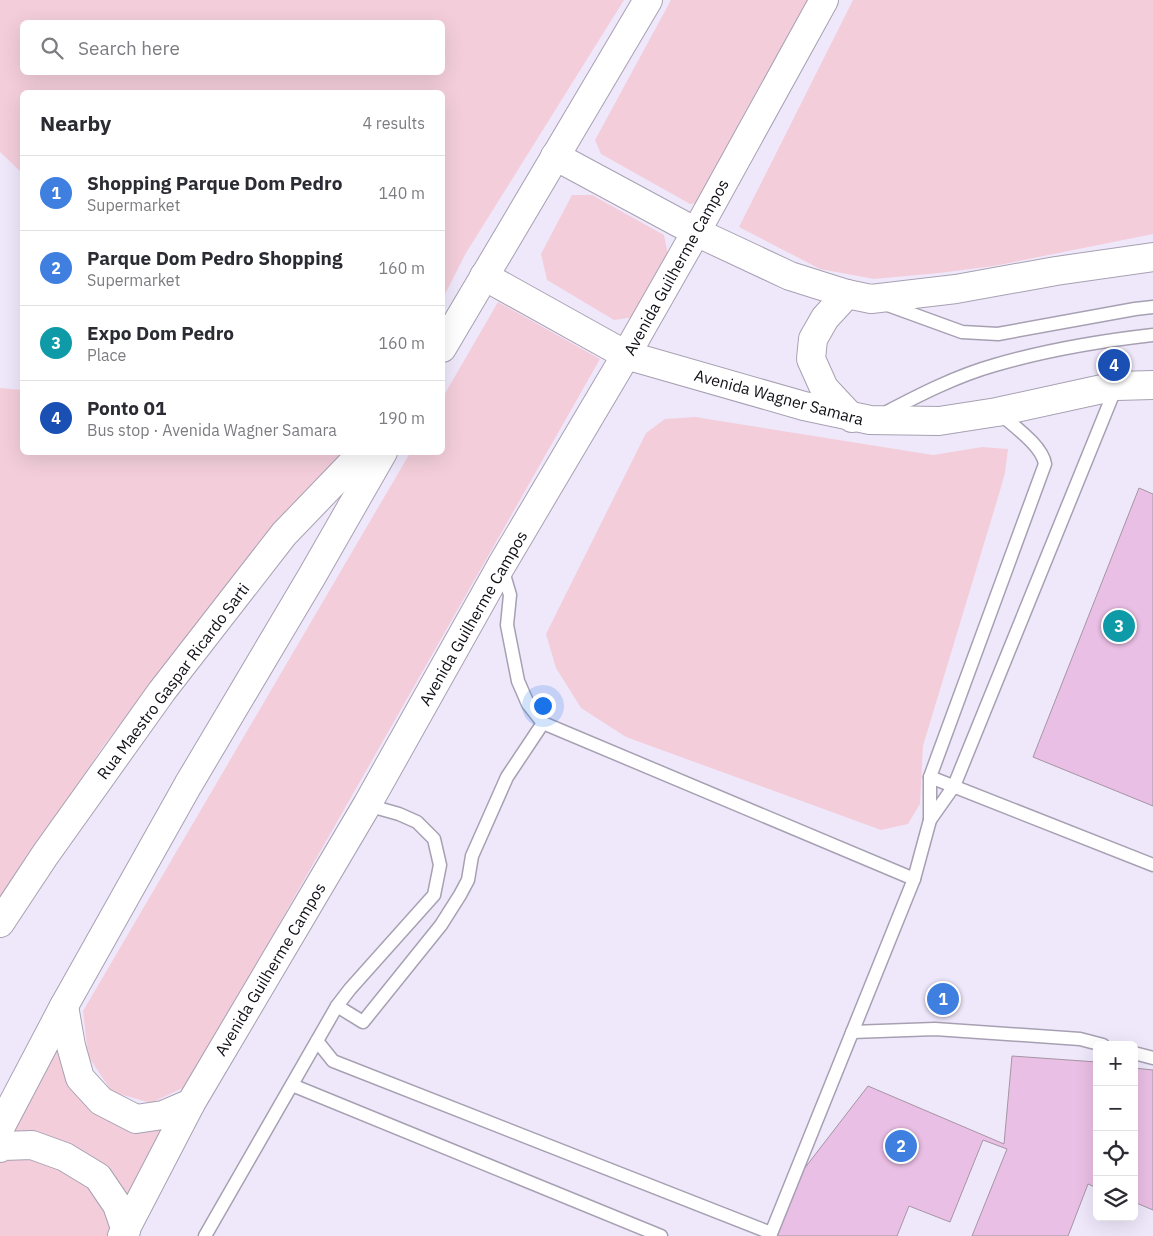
<!DOCTYPE html>
<html lang="en">
<head>
<meta charset="utf-8">
<style>
	body { margin:0; font-family:"IBM Plex Sans",sans-serif; background:#f7f7f7; color:#2b2b33 }
	.controls { position:absolute; right:15px; bottom:15px; display:grid; overflow:hidden; border-radius:8px; box-shadow:0 5px 20px #0002 }
	.controls button { width:45px; height:45px; display:grid; place-items:center; padding:0; border:0; border-bottom:1px solid #e1e1e2; background:#fff; color:#2b2b33; font:25px sans-serif }
	.you { position:absolute; left:542px; top:705px; width:18px; height:18px; margin:-12px; border:4px solid #fff; border-radius:50%; background:#1a73e8; box-shadow:0 0 0 8px #1a73e833 }
	.badge { display:grid; place-items:center; width:32px; height:32px; border-radius:50%; background:#0f766e; color:#fff; font-size:16px; font-weight:700 }
	.pin { position:absolute; translate:-50% -50%; border:2px solid #fff; box-shadow:0 1px 5px #0006 }
	.list { margin:0; padding:0; list-style:none }
	h2 { display:flex; justify-content:space-between; align-items:center; height:65px; margin:0; padding:0 20px; font-size:21px }
	h2 small { font-size:16px; font-weight:400; color:#7c7c81 }
	.list li { display:grid; grid-template-columns:32px 1fr auto; gap:15px; align-items:center; box-sizing:border-box; height:75px; padding:0 20px; border-top:1px solid #e1e1e2 }
	.list b { display:block; font-size:19px; white-space:nowrap }
	.list p { margin:0; font-size:16px; white-space:nowrap; color:#7c7c81 }
	.list em { font-size:16px; font-style:normal; color:#7c7c81 }
	.icon { flex:none; width:28px; height:28px; fill:none; stroke:currentColor; stroke-width:2; stroke-linecap:round; stroke-linejoin:round }
	.map { position:relative; flex:none; width:1153px; height:1236px; overflow:hidden }
	.search { position:absolute; background:#fff; box-shadow:0 5px 20px #0002; left:20px; top:20px; width:425px; height:55px; display:flex; align-items:center; gap:12px; box-sizing:border-box; padding:0 18px; border-radius:8px; color:#7c7c81; font-size:19px }
	.panel { position:absolute; background:#fff; box-shadow:0 5px 20px #0002; left:20px; top:90px; width:425px; height:365px; border-radius:8px }
	.map>svg:first-child { display:block }
</style>
</head>
<body>
<div class="map">
<svg width="1153" height="1236" viewBox="0 0 1153 1236">
	<rect width="100%" height="100%" fill="#efe8fb"/>
	<g fill="#f3ceda" fill-rule="evenodd">
		<path d="M0 0H624L466 253 443 298 442 92H22V173L0 152ZM22 22H442V72H22Z"/>
		<polygon points="671,0 814,0 700,203 690,204 601,154 595,140"/>
		<polygon points="853,0 1153,0 1153,234 994,266 939,273 874,279 820,269 739,227"/>
		<polygon points="572,195 592,195 664,235 668,255 635,317 614,320 547,280 541,254"/>
		<polygon points="498,302 600,359 187,1086 151,1103 112,1092 88,1056 83,1011 410,453 442,452 443,397"/>
		<polygon points="0,388 22,390 22,452 342,453 275,523 104,745 0,899"/>
		<polygon points="695,417 933,455 982,447 1008,449 1005,473 999,494 923,746 920,804 908,824 881,830 626,737 581,708 556,668 546,634 646,433 665,419"/>
		<polygon points="59,1028 73,1081 174,1119 130,1211 106,1173 4,1138"/>
		<polygon points="27,1153 95,1185 115,1236 0,1236 0,1158"/>
	</g>
	<g fill="#eabfe5" stroke="#a595a3">
		<polygon points="1139,488 1153,494 1153,806 1033,757"/>
		<polygon points="1012,1056 1097,1062 1097,1188 1088,1184 1068,1236 972,1236 1007,1149 983,1140 950,1222 909,1206 897,1236 776,1236 794,1182 868,1086 1004,1144"/>
		<polygon points="1134,1068 1153,1070 1153,1210 1134,1202"/>
	</g>
	<g fill="none" stroke-linecap="round" stroke-linejoin="round">
		<g stroke="#a7a0b2" stroke-width="15">
			<g id="lane">
				<polyline points="885,304 962,332 998,334 1135,309 1153,307"/>
				<path d="M883 414C919 395 956 376 995 365 1047 350 1100 341 1153 335"/>
				<polyline points="502,568 510,595 507,625 518,681 528,704 543,723"/>
				<polyline points="930,777 1153,865"/>
				<polyline points="930,820 954,786 1116,387"/>
				<polyline points="337,1006 363,1022 441,925 460,895 468,880 472,856 507,777 543,723 914,879"/>
				<polyline points="852,1032 935,1029 1080,1039 1103,1045"/>
				<polyline points="317,1041 333,1061 771,1233"/>
				<polyline points="1134,1053 1153,1058"/>
				<polyline points="292,1085 661,1236"/>
				<polyline points="205,1236 337,1006 350,989 434,895 440,865 434,839 417,822 399,814 367,805"/>
				<path d="M770 1236 914 879 930 820V777L1045 464C1042 445 1012 425 998 412"/>
			</g>
		</g>
		<g stroke="#a7a0b2" stroke-width="30">
			<g id="secondary">
				<polyline points="555,156 696,232 790,276 847,294 871,299 956,289 1056,271 1153,257"/>
				<polyline points="484,276 626,355 804,406 870,420 939,421 997,412 1116,386 1153,385"/>
				<polyline points="847,294 825,318 813,339 811,359 824,388 852,418"/>
				<polyline points="442,348 648,0"/>
				<polyline points="0,923 45,855 162,691 284,534 363,452"/>
				<polyline points="64,1006 71,1046 80,1078 101,1101 136,1119 163,1115 191,1103"/>
				<polyline points="0,1128 64,1006 188,785 312,576 383,452"/>
				<polyline points="0,1148 3,1146 32,1145 65,1157 98,1177 117,1205 126,1231"/>
				<polyline points="122,1236 191,1103 367,805 501,566 626,355 696,232 824,0"/>
			</g>
		</g>
		<use href="#lane" stroke="#fff" stroke-width="12"/>
		<use href="#secondary" stroke="#fff" stroke-width="28"/>
	</g>
	<g text-anchor="middle" stroke-width="4" stroke-linejoin="round" paint-order="stroke">
		<g font-size="16" fill="#110e15" stroke="#fff">
			<text transform="translate(676 267) rotate(-61)" y="6">Avenida Guilherme Campos</text>
			<text transform="translate(779 397) rotate(15)" y="6">Avenida Wagner Samara</text>
			<text transform="translate(473 618) rotate(-60)" y="6">Avenida Guilherme Campos</text>
			<text transform="translate(173 681) rotate(-53)" y="6">Rua Maestro Gaspar Ricardo Sarti</text>
			<text transform="translate(270 969) rotate(-59)" y="6">Avenida Guilherme Campos</text>
		</g>
	</g>
</svg>
<div class="controls">
<button>+</button>
<button>−</button>
<button><svg class="icon" aria-label="locate" viewBox="0 0 24 24"><circle cx="12" cy="12" r="6"/><path d="M12 2v4M12 18v4M2 12h4M18 12h4"/></svg></button>
<button><svg class="icon" aria-label="layers" viewBox="0 0 24 24"><path d="M12 4l9 5-9 5-9-5zM3 14l9 5 9-5"/></svg></button>
</div>
<div class="you"></div>
<div class="pin badge" style="left:943px;top:999px;background:#3f7fe0">1</div>
<div class="pin badge" style="left:901px;top:1146px;background:#3f7fe0">2</div>
<div class="pin badge" style="left:1119px;top:626px;background:#0f9aa8">3</div>
<div class="pin badge" style="left:1114px;top:365px;background:#1a4fb4">4</div>
<div class="search"><svg class="icon" aria-label="search" viewBox="0 0 24 24"><circle cx="10" cy="10" r="6"/><path d="M15 15l6 6"/></svg>Search here</div>
<section class="panel">
<h2>Nearby<small>4 results</small></h2>
<ul class="list">
<li><span class="badge" style="background:#3f7fe0">1</span><div><b>Shopping Parque Dom Pedro</b><p>Supermarket</p></div><em>140 m</em></li>
<li><span class="badge" style="background:#3f7fe0">2</span><div><b>Parque Dom Pedro Shopping</b><p>Supermarket</p></div><em>160 m</em></li>
<li><span class="badge" style="background:#0f9aa8">3</span><div><b>Expo Dom Pedro</b><p>Place</p></div><em>160 m</em></li>
<li><span class="badge" style="background:#1a4fb4">4</span><div><b>Ponto 01</b><p>Bus stop · Avenida Wagner Samara</p></div><em>190 m</em></li>
</ul>
</section>
</div>
</body>
</html>
